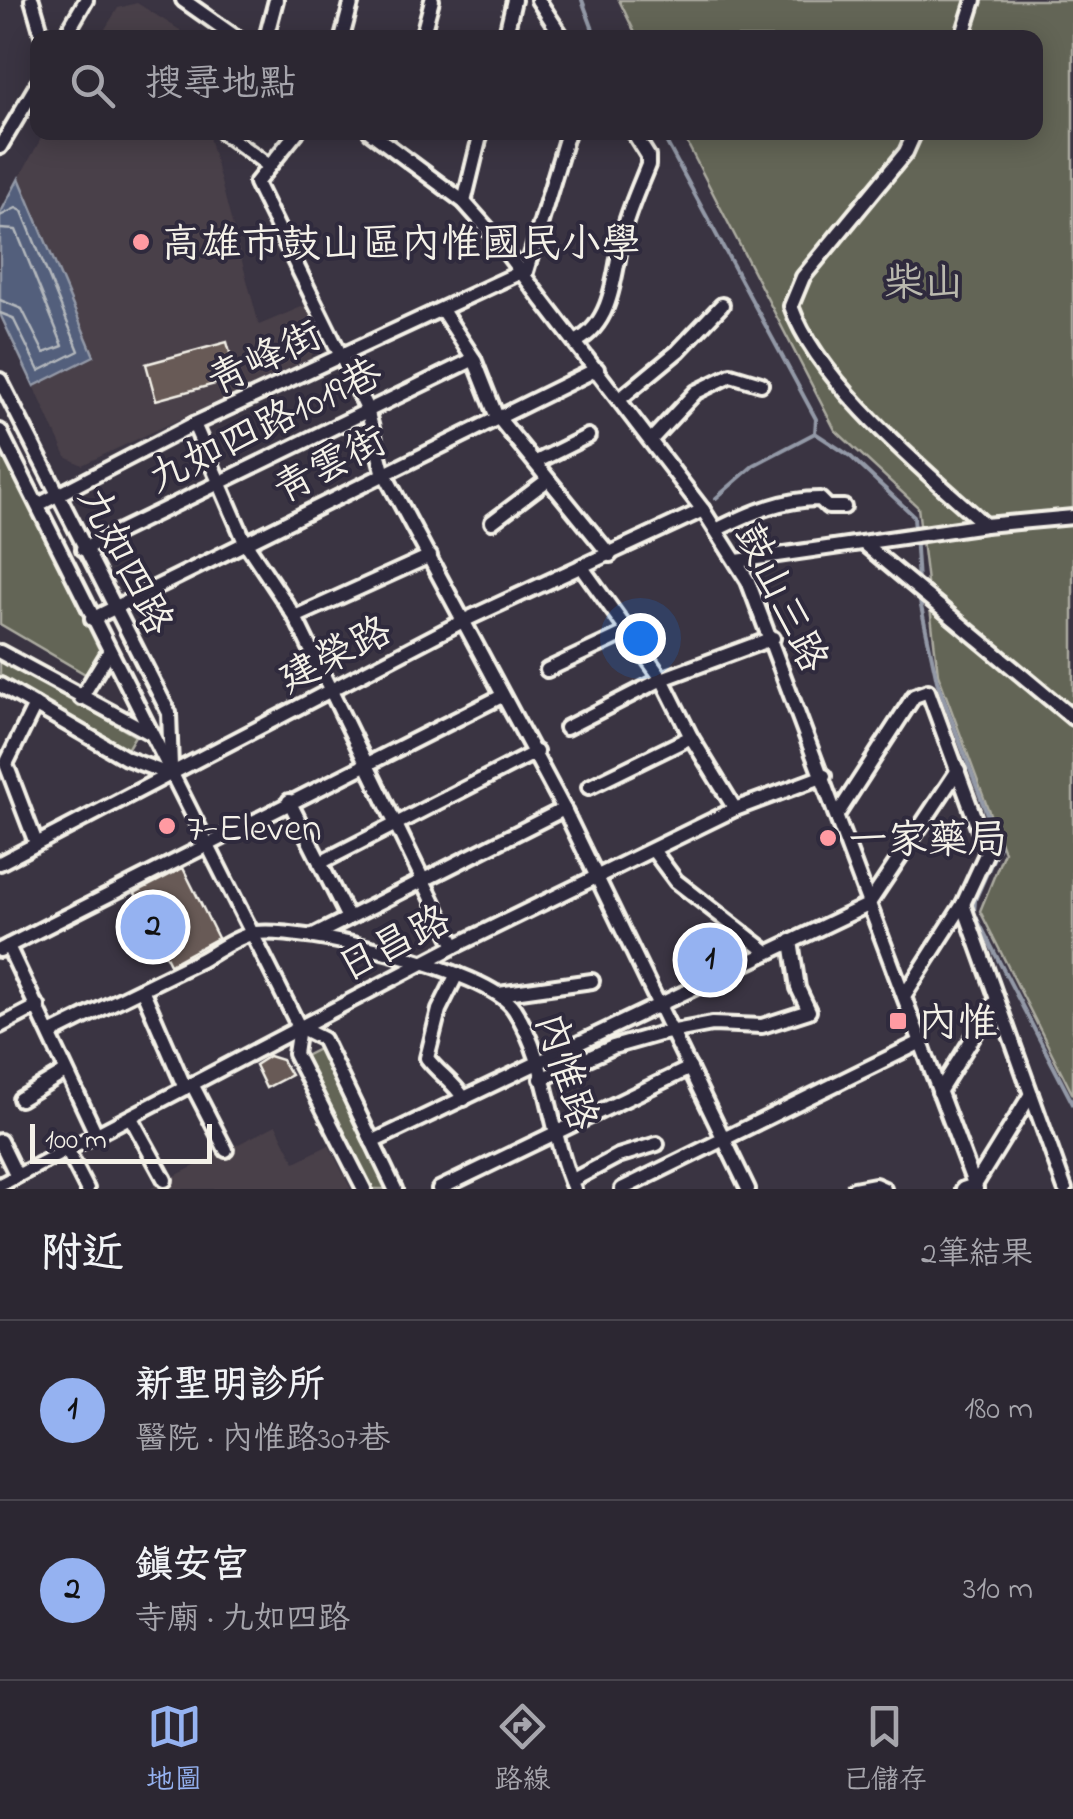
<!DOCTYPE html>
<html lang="zh-TW">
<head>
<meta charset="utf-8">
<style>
	body { margin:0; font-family:"Indie Flower","LXGW WenKai TC",sans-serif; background:#38333e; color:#f1f3f6 }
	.scale { position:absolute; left:30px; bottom:25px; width:182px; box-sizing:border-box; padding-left:10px; border:5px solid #f4f1e8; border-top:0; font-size:28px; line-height:35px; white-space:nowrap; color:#f4f1e8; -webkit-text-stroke:8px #2f2a3d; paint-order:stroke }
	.you { position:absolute; left:640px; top:638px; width:35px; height:35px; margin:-25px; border:8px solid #fff; border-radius:50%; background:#1a73e8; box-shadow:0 0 0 15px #1a73e833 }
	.badge { display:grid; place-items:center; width:65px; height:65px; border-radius:50%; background:#95b2f1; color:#111; font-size:32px; font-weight:700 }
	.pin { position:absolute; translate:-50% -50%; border:5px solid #fff; box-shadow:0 2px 10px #0006 }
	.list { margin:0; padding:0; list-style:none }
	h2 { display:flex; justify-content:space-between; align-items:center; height:130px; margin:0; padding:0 40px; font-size:42px }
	h2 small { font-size:32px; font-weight:400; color:#a6a5ac }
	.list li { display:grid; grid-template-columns:65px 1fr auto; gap:30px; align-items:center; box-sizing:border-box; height:180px; padding:0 40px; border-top:2px solid #48444d }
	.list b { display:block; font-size:38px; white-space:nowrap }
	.list p { margin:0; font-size:32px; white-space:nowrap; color:#a6a5ac }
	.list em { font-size:32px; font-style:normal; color:#a6a5ac }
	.icon { flex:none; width:55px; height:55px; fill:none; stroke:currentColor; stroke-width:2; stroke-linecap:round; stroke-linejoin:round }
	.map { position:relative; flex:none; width:1073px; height:1189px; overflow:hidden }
	.search { position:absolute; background:#2c2732; box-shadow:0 5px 25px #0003; left:30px; right:30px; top:30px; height:110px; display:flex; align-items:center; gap:25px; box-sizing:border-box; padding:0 35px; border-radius:20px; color:#a6a5ac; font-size:38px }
	.sheet { height:490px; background:#2c2732 }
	nav { display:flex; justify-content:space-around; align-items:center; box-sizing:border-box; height:140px; border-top:2px solid #48444d; background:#2c2732; font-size:28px; color:#a6a5ac }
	nav a { display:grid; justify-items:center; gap:5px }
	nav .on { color:#95b2f1 }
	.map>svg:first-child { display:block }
</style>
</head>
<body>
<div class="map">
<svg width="1073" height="1189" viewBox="0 0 1073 1189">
	<rect width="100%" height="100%" fill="#3a3442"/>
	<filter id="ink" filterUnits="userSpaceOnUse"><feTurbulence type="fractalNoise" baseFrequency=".01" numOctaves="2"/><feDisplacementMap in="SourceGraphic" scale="20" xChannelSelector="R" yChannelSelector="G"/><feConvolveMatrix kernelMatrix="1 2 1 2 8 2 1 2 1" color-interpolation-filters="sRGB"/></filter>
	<g filter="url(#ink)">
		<g fill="#483f48">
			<polygon points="137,3 180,30 182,37 100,37 118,8"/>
			<polygon points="44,133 208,133 259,325 306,305 320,337 311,358 82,465 66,457 34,386 93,356 19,178"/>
			<polygon points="276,1125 295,1162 329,1145 351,1189 149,1189"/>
		</g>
		<g fill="#636557" stroke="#acaba0" stroke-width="2.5">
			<polygon points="619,0 1073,0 1073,1095 980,911 1004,852 938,674 918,507 835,430 682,133 1036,132 1036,38 637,37"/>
			<polygon points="0,446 101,653 87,675 0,624"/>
			<polygon points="0,658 135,736 126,751 0,678"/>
			<polygon points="319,1049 390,1189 373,1189 305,1056"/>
		</g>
		<polygon fill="#525f7b" stroke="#9399a7" stroke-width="2.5" points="19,178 94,356 34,386 0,314 0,214"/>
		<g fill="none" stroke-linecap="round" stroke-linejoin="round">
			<g stroke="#b3b7bc" stroke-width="2.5">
				<polyline points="0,216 16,208 22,211 79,351 39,371 13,318 0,313"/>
				<polyline points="0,229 16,230 63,346 44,353 22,309 0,300"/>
			</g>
			<g stroke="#9399a7" stroke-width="4">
				<polyline points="582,0 596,38"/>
				<polyline points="661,132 816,419 815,433 850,456 914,516 918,582"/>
				<polyline points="716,498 754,465 815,433"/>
				<polyline points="919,597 937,681 999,846 975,900 974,913 1073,1104"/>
			</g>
		</g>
		<g fill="#675a56" stroke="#f4f1e8" stroke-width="2.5">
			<polygon points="227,342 237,378 156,400 146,364"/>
			<polygon points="183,868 218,938 170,964 135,893"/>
			<polygon points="269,1056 282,1060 291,1075 266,1088 255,1065"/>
		</g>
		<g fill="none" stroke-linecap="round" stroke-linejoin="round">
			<g stroke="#f4f1e8" stroke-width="20">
				<g id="minor">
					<polyline points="32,0 43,38"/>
					<polyline points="183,0 237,38"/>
					<polyline points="538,0 563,38"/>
					<polyline points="64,38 86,0"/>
					<polyline points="266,38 276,0"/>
					<polyline points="342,38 352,0"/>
					<polyline points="422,38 432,0"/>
					<polyline points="505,38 514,0"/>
					<polyline points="962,38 974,0"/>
					<polyline points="222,132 268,165"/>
					<polyline points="297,132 256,183 367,409 383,471 564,809"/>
					<polyline points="370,132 464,202 488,229 703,510 748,581 976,1189"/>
					<path d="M915 132 906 152 803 277 791 306C819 384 923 469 985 525L1073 517"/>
					<polyline points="0,147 38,83"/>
					<polyline points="464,202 481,132"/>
					<polyline points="525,275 568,132"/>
					<polyline points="442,310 474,359 496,415 610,555"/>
					<path d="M577 341C617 320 614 263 625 225 631 205 640 185 648 165V156L633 132"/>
					<polyline points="0,380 169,713 171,767"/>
					<polyline points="620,399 678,351 722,305"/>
					<polyline points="194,424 245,542 295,617"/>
					<polyline points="0,431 299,1027 295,1054 364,1189"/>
					<polyline points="651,440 696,392 731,375 761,384"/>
					<polyline points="536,462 588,436"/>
					<polyline points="38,505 194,424 521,272"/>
					<polyline points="492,522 546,481"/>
					<path d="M716 530C750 513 781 499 820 499L828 507H844"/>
					<polyline points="863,543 1073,718"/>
					<polyline points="83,549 474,359"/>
					<polyline points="430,556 295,617 455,946"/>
					<polyline points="737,561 985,525"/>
					<polyline points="581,566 662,679 691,737 735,809"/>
					<polyline points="92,619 597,369"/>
					<polyline points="0,652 150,733"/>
					<polyline points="547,670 630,631"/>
					<polyline points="0,685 126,758 171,775"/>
					<polyline points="81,698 109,652"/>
					<polyline points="35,705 6,764 36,843"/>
					<polyline points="566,728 662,679 773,638"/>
					<polyline points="589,787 691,737"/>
					<polyline points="289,801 348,918"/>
					<polyline points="837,815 914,696 928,691 987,852 963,904 904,996"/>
					<polyline points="653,850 676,881 766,951"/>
					<polyline points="0,863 463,621 703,510"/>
					<polyline points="320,863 536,752"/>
					<polyline points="963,904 1065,1189"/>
					<polyline points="313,936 564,809 748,1189"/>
					<polyline points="8,946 97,1136"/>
					<polyline points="0,950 502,696"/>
					<path d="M457 974 439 1010 427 1058C439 1074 454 1082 464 1099"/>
					<polyline points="142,989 185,1088"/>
					<polyline points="499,994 592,981"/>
					<polyline points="0,1026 38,1006"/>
					<polyline points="299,1027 323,1039 395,1189"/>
					<path d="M50 1034C100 1009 150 985 201 960 217 951 238 936 255 933 303 927 489 969 514 1009 548 1060 549 1132 574 1189"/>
					<polyline points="541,1079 613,1047 659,1034 712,1024 762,1026 809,1011 798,988 791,941"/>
					<polyline points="192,1084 226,1150"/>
					<polyline points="939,1092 995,1002"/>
					<polyline points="20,1099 65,1072"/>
					<polyline points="131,1118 165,1180"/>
					<polyline points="0,1141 17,1176"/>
					<polyline points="372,1142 868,905 958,770"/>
					<polyline points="67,1150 87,1189"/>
					<polyline points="571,1181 618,1156 657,1144"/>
					<polyline points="0,1185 455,946 735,809 824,776"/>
					<polyline points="439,1189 690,1068"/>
					<polyline points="622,1189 921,1042"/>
					<polyline points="854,1189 875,1185 884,1189"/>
					<polyline points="963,1189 975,1185 1031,1094"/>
				</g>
			</g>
			<use href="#minor" stroke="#2f2a3d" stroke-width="12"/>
		</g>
	</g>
	<g fill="#ff9aa2" stroke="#2f2a3d" stroke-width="4">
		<circle cx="141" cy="242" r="10"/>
		<circle cx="167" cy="826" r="10"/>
		<circle cx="828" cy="838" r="10"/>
		<rect x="888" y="1011" width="20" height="20" rx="5"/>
	</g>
	<g text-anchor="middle" stroke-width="8" stroke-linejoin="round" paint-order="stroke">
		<g font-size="40" fill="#f4f1e8" stroke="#2f2a3d" text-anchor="start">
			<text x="161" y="256">高雄市鼓山區內惟國民小學</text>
			<text x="187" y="840">7-Eleven</text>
			<text x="848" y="852">一家藥局</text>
			<text x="918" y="1035">內惟</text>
		</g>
		<g font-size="40" fill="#bab9ae" stroke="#2f2a3d">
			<text x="924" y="295">柴山</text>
		</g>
		<g font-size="40" fill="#f4f1e8" stroke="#2f2a3d">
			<text transform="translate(264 356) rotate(-25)" y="14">青峰街</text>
			<text transform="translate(264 424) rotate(-26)" y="14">九如四路1019巷</text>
			<text transform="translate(329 463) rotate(-27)" y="14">青雲街</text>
			<text transform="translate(127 560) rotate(63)" y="14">九如四路</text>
			<text transform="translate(783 597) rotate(64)" y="14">鼓山三路</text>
			<text transform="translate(334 653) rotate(-27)" y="14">建榮路</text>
			<text transform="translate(393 942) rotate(-27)" y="14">日昌路</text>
			<text transform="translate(568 1071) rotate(72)" y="14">內惟路</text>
		</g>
	</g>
</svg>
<div class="scale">100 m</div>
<div class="you"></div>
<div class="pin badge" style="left:710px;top:960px">1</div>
<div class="pin badge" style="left:153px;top:927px">2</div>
<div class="search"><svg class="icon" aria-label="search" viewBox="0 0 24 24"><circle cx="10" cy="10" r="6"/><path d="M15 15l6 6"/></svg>搜尋地點</div>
</div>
<section class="sheet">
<h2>附近<small>2筆結果</small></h2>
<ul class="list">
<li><span class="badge">1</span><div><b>新聖明診所</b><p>醫院 · 內惟路307巷</p></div><em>180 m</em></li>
<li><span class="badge">2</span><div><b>鎮安宮</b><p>寺廟 · 九如四路</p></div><em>310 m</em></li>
</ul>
</section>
<nav>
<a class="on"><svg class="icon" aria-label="map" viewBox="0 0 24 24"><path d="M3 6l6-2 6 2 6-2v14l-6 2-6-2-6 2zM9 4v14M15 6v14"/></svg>地圖</a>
<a><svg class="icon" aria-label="directions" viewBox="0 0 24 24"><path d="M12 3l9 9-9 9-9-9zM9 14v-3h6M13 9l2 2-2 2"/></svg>路線</a>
<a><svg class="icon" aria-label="saved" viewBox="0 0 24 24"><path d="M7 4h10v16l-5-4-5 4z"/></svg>已儲存</a>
</nav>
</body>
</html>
